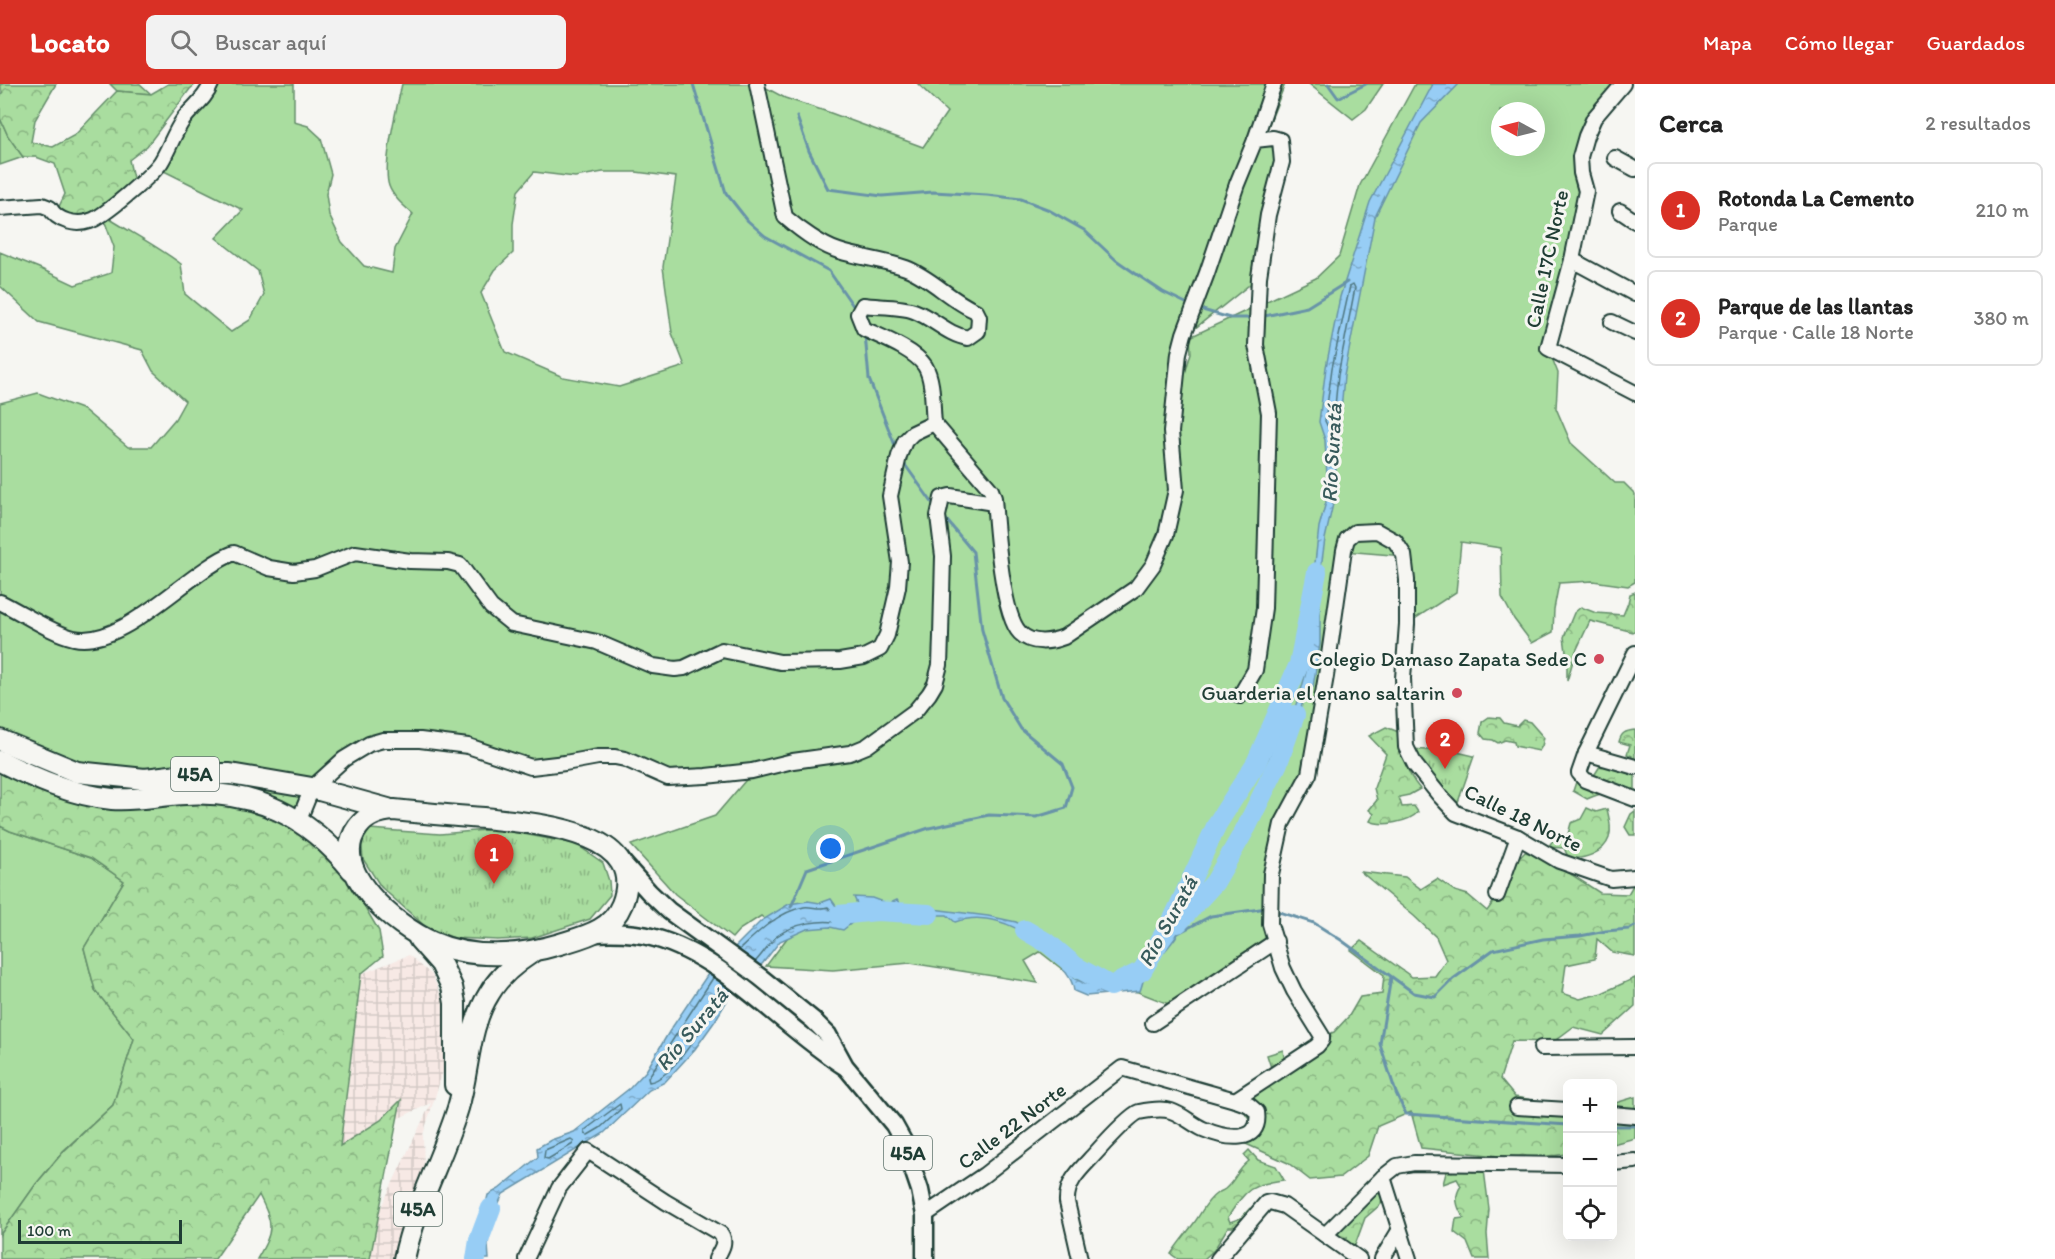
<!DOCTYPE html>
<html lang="es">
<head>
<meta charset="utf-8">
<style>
	body { margin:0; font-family:Itim,sans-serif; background:#f2f2f2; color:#222 }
	.controls { position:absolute; right:18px; bottom:18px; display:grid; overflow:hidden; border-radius:9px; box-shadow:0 6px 24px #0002 }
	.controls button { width:54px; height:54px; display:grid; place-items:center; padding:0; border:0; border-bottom:2px solid #e0e0e0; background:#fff; color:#222; font:30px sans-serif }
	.compass { position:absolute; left:1491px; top:18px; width:54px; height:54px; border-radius:50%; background:#fff; box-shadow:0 6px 24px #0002; rotate:277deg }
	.scale { position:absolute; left:18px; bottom:15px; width:164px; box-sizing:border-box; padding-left:6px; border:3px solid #1f3d34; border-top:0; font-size:16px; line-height:21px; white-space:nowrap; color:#1f3d34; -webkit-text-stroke:4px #f6f6f2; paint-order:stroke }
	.you { position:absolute; left:831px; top:765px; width:21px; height:21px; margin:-15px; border:4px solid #fff; border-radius:50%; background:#1a73e8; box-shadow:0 0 0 9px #1a73e833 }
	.badge { display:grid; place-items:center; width:39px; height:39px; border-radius:50%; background:#d93025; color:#fff; font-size:20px; font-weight:700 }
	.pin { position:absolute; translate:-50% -50px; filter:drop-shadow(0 2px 3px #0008) }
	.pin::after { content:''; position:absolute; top:32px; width:21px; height:18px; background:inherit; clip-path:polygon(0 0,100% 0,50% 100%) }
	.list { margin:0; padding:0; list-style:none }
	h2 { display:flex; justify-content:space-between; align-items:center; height:78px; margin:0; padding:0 24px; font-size:26px }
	h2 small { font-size:20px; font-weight:400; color:#767676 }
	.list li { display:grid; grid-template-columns:39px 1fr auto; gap:18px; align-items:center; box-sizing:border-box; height:96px; margin:0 12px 12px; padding:0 12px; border:2px solid #e0e0e0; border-radius:9px }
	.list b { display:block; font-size:22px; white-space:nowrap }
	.list p { margin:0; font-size:20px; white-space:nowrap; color:#767676 }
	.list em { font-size:20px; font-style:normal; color:#767676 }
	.icon { flex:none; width:33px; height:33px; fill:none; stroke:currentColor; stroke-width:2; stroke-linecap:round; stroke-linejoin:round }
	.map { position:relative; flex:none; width:1635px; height:1175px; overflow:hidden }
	header { display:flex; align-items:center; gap:36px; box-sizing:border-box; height:84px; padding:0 30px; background:#d93025; color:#fff }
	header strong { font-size:28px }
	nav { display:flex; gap:33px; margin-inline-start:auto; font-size:21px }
	.search { width:420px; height:54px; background:#f2f2f2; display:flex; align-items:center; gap:15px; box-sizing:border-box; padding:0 21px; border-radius:9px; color:#767676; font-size:22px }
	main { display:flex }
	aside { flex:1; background:#fff }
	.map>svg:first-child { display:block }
</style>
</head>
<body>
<header>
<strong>Locato</strong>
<div class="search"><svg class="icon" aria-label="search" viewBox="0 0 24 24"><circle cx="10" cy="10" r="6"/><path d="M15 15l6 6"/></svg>Buscar aquí</div>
<nav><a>Mapa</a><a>Cómo llegar</a><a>Guardados</a></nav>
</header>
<main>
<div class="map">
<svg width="1635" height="1175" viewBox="0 0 1635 1175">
	<defs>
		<pattern id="industrial-grid" width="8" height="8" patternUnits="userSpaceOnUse" patternTransform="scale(1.5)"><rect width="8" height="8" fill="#f7e9e5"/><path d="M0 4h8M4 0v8" fill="none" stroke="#d3c9c5"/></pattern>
		<pattern id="forest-crowns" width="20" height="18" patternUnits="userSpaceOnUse" patternTransform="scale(1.5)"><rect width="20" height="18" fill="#a9dd9f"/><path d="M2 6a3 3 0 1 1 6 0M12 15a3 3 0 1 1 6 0" fill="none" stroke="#89b482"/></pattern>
		<pattern id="park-tufts" width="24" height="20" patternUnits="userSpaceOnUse" patternTransform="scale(1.5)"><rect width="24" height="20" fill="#a9dd9f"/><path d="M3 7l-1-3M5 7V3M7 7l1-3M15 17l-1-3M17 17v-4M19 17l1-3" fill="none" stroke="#89b482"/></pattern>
		<pattern id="water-ripples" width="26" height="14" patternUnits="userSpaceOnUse" patternTransform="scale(1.5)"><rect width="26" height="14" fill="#97cdf5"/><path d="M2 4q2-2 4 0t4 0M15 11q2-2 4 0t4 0" fill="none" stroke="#7ba8c7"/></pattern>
	</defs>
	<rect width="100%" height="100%" fill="#f6f6f2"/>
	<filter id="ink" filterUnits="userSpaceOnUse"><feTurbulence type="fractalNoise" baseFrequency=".0167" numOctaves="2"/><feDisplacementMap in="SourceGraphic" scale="12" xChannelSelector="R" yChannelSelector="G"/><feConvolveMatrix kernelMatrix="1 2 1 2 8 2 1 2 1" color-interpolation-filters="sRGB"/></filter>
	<g filter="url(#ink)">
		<polygon fill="url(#industrial-grid)" points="409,871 432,891 444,918 451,962 423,1051 424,1085 402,1143 397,1175 356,1175 431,1019 340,1062 361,890"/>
		<g fill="#a9dd9f" stroke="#648d6a" stroke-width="1.5" fill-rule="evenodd">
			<polygon points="110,0 140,0 151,10 117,7"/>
			<path d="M212 0H294V38L308 42 321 54 331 90 326 110 329 131 342 158 364 182 392 189 395 165 413 130C404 122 393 113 389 102 382 83 397 22 402 0H759L785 14 828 28 923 63 947 28 918 0H1285L1264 53 1279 55 1259 193 1188 250 1184 284 1186 286 1191 269 1190 253 1316 194 1339 172 1360 101 1415 0H1623L1583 52 1586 107 1548 264 1558 289 1556 324 1571 359 1615 399H1624L1635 410V498L1628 502 1593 497 1559 499 1554 525 1553 548 1532 559 1514 535 1502 513 1501 464 1461 458 1456 508 1407 540 1404 472 1344 467 1309 690 1282 740 1272 856 1171 921 1138 908 1080 899 1040 868 1025 877 1038 899 910 879 833 886 766 882 787 854 761 832 739 846 732 854 675 810 631 761 715 732 751 690 680 693 597 671 545 685 466 659 369 660 344 675 299 736 112 715 0 677V319L38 309 84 326 128 363H151L175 335 185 317 153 287 142 266 39 238 0 202V168L39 184 75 201 111 189 114 163 102 130C128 147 156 161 181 180L185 210 231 248 250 236 264 211 258 187 216 154 243 126 164 87 169 63ZM1500 27H1536V63H1500ZM534 88 575 93 603 88H636L676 93 663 183 672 249 685 282 619 303 563 293 505 268 481 209 495 186 513 169V140L518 107Z"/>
			<polygon points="1309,0 1383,0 1366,25 1353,35"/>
			<polygon points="0,34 8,52 23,73 0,81"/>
			<polygon points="0,742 10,747 91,774 124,797 84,864 95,906 134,955 113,1021 63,1067 36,1100 0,1151"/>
		</g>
		<g fill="url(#forest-crowns)" stroke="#648d6a" stroke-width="1.5">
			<polygon points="0,0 56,0 35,36 31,58 53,63 75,51 117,7 151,10 168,0 196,0 190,5 147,62 129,76 133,94 141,100 90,137 55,131 65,110 55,80 36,73 23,73 8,52 0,34 0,13 2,9"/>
			<polygon points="1635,508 1635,546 1633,548 1590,537 1576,567 1567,597 1567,575 1564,553 1574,529 1581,523 1596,529 1623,531 1628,519 1630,510"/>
			<polygon points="1489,633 1500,634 1504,639 1517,642 1523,636 1530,638 1544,654 1542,662 1539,667 1515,662 1514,658 1505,656 1498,659 1493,656 1485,655 1480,649 1482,638"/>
			<path d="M1386 643 1406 651C1404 675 1404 686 1420 705L1409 711 1399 713 1402 723 1414 722 1418 728C1409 738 1382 743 1370 737L1374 730 1369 726 1377 716 1374 704 1386 670 1369 652Z"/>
			<path d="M1635 646V709C1612 707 1608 706 1587 715L1573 707 1577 695 1595 690 1602 679 1626 688 1632 672 1627 670 1630 661 1619 658C1621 649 1625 647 1635 646Z"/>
			<path d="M0 677 35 695 138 714 276 724 342 784 379 847 383 872 361 890 340 1062 381 1036 401 1016 370 1175H257C274 1146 274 1141 259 1111L215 1175H0V1151L36 1100 64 1067 113 1021 134 955 95 906 84 864 124 797 91 774 10 747 0 742Z"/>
			<path d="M1587 724 1596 728 1607 725C1609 734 1612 744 1609 754 1604 769 1582 777 1568 773L1564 764 1548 763 1554 755 1567 754 1571 739 1581 735Z"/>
			<polygon points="1635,727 1635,751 1630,751 1625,743 1631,730"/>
			<polygon points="1525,768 1546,774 1600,809 1628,810 1635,798 1635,872 1612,868 1597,855 1595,875 1566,881 1562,909 1580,915 1602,909 1635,894 1635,922 1603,951 1573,943 1553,958 1512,957 1500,995 1515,1013 1567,1022 1567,1070 1528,1075 1421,1064 1411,1028 1378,1042 1368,1072 1341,1093 1310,1096 1288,1079 1246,1060 1233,1051 1256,1045 1244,1027 1249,1000 1273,990 1267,971 1283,966 1285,980 1316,955 1334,948 1349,932 1360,913 1382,910 1384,891 1351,866 1361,857 1412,893 1435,892 1446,876 1436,853 1414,832 1361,788 1405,793 1421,805 1437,795 1455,807 1468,811 1487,827 1502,806 1514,780"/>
			<polygon points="1635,1013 1635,1054 1613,1060 1612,1020"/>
			<path d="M1249 1066 1258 1076 1276 1082 1284 1096C1251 1100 1246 1105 1228 1133L1230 1138 1241 1134 1250 1124 1238 1143H1228L1214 1166 1204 1175H1178L1171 1170C1178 1159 1186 1150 1194 1139 1201 1130 1206 1117 1216 1110 1220 1107 1221 1108 1225 1105 1236 1096 1236 1087 1249 1077L1244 1071Z"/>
			<path d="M1476 1082 1484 1086 1489 1125 1487 1150 1489 1175H1474L1467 1158 1454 1148 1456 1135 1464 1134C1457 1124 1453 1113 1461 1102L1457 1095 1443 1100 1447 1085 1468 1087Z"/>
			<polygon points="1374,1105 1383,1107 1381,1120 1365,1134 1355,1161 1347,1159 1347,1153 1341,1158 1334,1154 1336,1142"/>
		</g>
		<g fill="url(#park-tufts)" stroke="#648d6a" stroke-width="1.5">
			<polygon points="1411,665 1457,668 1474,672 1456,724"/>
			<polygon points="369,745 440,750 497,745 576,760 603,779 609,797 610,811 590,835 532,854 498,856 454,854 426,843 381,803 363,775 361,752"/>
		</g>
		<path fill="url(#water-ripples)" stroke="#6793a8" stroke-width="1.5" d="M1433 0H1459L1421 39 1375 133 1344 292 1333 420 1325 455 1320 491V560L1313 603 1307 604 1293 651 1281 658 1270 672 1210 764 1184 826C1186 852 1159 870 1146 890 1143 895 1142 902 1140 907L1086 912 1074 907C1073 898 1069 893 1064 886 1042 853 995 824 955 838L947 831H906L898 823 888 827 868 826 843 846 830 843 807 845 780 857 763 879 732 908 715 937 695 965 665 998 649 1006 604 1049 503 1110 491 1136 488 1161 489 1175H483L481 1140 488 1111 499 1105 538 1073 537 1064 551 1056 574 1048 630 1004 646 987 669 948 708 890 761 837 789 820 808 817 820 819 831 815 838 825 858 822 854 813 872 814 888 820 897 816 901 821 988 832 1016 838 1040 852 1052 863 1075 895 1089 900 1122 903 1134 897 1144 885 1168 858 1174 845 1170 838 1173 825 1184 817 1210 760 1266 669 1291 635 1302 603 1309 577 1313 497 1319 443 1328 411 1325 356 1319 338 1326 283 1340 213 1370 118Z"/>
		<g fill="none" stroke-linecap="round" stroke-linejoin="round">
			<g stroke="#4f7781" stroke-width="1.5">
				<polygon points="1353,200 1355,204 1338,291 1333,344 1330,347 1325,337 1332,284 1350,202"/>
				<path d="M739 866C758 848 778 828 804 823 812 822 819 826 828 823L836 831 847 832V835L842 839C821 835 795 839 777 852 769 859 763 870 755 878"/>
				<path d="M713 894 648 994 649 998C674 996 714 925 727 903"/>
				<polygon points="620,1020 621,1025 600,1044 588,1051 585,1050 585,1046"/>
				<polygon points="571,1055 574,1057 573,1060 548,1075 544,1074 545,1066"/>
			</g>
			<g stroke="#6793a8" stroke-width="3">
				<polyline points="693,0 726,109 748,137 765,152 829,187 856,226"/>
				<polyline points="1328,0 1338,14 1366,0"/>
				<polyline points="797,33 809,67 828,105 882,112 933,108 987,111 1021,115 1047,125 1084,146 1116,176 1139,192 1163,208 1190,221"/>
				<polyline points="1199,225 1230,234 1254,234"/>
				<polyline points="1260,233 1307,223 1347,198"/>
				<polyline points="865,250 869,295 896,364"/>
				<polyline points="903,378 936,424"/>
				<polyline points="791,823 807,785 929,744 989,731 1036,733 1066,724 1072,703 1063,680 1021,645 1002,614 982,546 973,468 944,433"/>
				<polyline points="1276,827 1314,839 1341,856 1414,909 1435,913 1453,895 1493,866 1543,855 1580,852 1606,847 1629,845 1635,842"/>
				<polyline points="1159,859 1211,832 1267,824"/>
				<polyline points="1391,893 1380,960 1396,1009 1406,1030 1568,1041"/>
				<polyline points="1612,1042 1635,1042"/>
			</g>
			<g stroke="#97cdf5" stroke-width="20">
				<polyline points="839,831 877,827 929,830"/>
				<polyline points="1178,839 1215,798 1247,742 1278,679 1295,631"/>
				<polyline points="1025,846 1049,860 1075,882 1111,902 1142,887 1174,833 1217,740 1256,679 1299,580 1317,488"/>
				<polyline points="476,1175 479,1156 491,1124"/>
			</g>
			<g stroke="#1f3d34" stroke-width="18">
				<g id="minor">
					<path d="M757 0 785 133C799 145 822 162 839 167 861 174 884 176 906 184 932 194 951 217 976 227L979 233 978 247 968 254C948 251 933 234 914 227 901 222 878 223 863 221L858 230 864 245C881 253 915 266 925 282 934 297 932 322 934 339"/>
					<polyline points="1623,0 1594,34 1586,52 1580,73 1581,89 1586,107 1572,176 1548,264 1635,309"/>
					<polyline points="1255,56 1274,0"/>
					<polyline points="1615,74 1635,85"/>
					<path d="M0 124 42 121 50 124C57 137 76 142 90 137 104 133 153 90 161 78 169 65 174 49 183 36 192 23 205 16 211 0"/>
					<polyline points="1620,127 1635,137"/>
					<polyline points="1572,176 1635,210"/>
					<polyline points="1612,238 1635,249"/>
					<path d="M0 518C21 528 53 550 74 554 123 565 188 487 234 469L269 484 294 488 315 485 355 469 410 477 448 478 460 481 491 523 512 540 597 558 653 582 675 585 684 584 722 566 780 578 840 577 864 573 880 565 887 551 898 503 900 478 890 412 899 372 905 357 913 349 934 339 991 406 994 414C996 442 1002 531 1020 549 1032 561 1051 558 1064 553L1136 504 1153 481 1166 451 1176 406 1171 348 1179 269 1184 250 1207 189 1237 100 1255 56 1273 54 1280 56 1282 78 1268 131 1259 193 1256 261 1269 329 1264 524 1255 586 1240 612"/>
					<polyline points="1635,569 1586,669 1579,689 1585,696 1635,715"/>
					<polyline points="1586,669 1635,683"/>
					<polyline points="299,736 312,704 344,675 369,660 383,656 420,656 468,662 531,683 565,679 598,673 615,673 625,675 668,694 706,692 752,687 793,677 850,669 867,662 915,627 929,610 935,600 940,581 941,552 943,472 938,432 942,414 950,412 994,419"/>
					<polyline points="1497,811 1518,753"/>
					<polyline points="1153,939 1276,857"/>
					<polyline points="1541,964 1635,963"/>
					<polyline points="1235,1016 1317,962 1322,956 1322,952 1294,907 1283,884 1270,840 1271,790 1282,740 1309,690 1326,592 1344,466 1347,455 1355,448 1377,447 1395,457 1404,471 1407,496 1407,540 1403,594 1406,663 1415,681 1440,712 1456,729 1518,753 1559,777 1611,795 1635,793"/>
					<polyline points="1517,1023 1568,1026"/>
					<polyline points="1612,1030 1635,1032"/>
					<polyline points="1612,1079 1635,1077"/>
					<polyline points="1383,1093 1409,1175"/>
					<path d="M925 1131 984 1091 1122 984 1235 1016 1249 1021 1257 1028C1262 1062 1224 1054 1203 1045 1192 1040 1183 1031 1171 1027 1162 1024 1149 1026 1139 1028 1130 1031 1101 1063 1093 1072 1080 1086 1066 1098 1067 1118L1080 1175"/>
					<polyline points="1325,1151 1383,1093 1397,1082 1414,1079 1568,1081"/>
					<path d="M526 1175 559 1104 588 1067 666 1118 721 1150C727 1159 720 1167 716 1175"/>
					<polyline points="1218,1175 1266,1119 1270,1118 1284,1122 1359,1175"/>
					<polyline points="1382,1175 1399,1147"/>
				</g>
			</g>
			<g stroke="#1f3d34" stroke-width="21">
				<g id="major">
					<polyline points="622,778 649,808 669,827 760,893 813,936 828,951 845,982 894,1041 904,1059 920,1106 925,1131 925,1175"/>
					<path d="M595 849C615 848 635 848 655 854 726 874 782 943 844 982"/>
				</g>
			</g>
			<g stroke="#1f3d34" stroke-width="24">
				<g id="highway">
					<polyline points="0,656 77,688 145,695 187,690 230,690 312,704 388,725"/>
					<path d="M0 677C36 695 72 711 112 715 136 717 161 711 185 710 256 706 307 732 352 786"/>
					<path d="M394 726C424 729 454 732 484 734 528 739 651 745 622 820 611 847 586 852 560 860 520 872 472 876 432 858 397 843 326 786 358 743 367 731 379 727 394 726Z"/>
					<polyline points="419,855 441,880 452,903 455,919 455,1001"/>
					<path d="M404 1175C415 1122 442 1076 458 1024 469 987 468 943 489 910 499 892 514 880 531 869"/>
				</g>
			</g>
			<use href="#minor" stroke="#f6f6f2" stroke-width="14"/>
			<use href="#major" stroke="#f6f6f2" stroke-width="16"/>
			<use href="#highway" stroke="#f6f6f2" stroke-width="20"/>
		</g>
	</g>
	<g fill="#d1495b" stroke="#f6f6f2" stroke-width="2">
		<circle cx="1599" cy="575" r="6"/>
		<circle cx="1457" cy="609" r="6"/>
	</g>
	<g text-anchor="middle" stroke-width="6" stroke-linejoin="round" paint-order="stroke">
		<g fill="#f6f6f2" stroke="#60746d" stroke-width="1.5">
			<rect x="171" y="673" width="48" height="34" rx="4.5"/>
			<rect x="884" y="1052" width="48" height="34" rx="4.5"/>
			<rect x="394" y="1108" width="48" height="34" rx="4.5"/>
		</g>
		<g font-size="20" font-weight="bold" fill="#1f3d34">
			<text x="195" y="697">45A</text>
			<text x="908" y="1076">45A</text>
			<text x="418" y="1132">45A</text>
		</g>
		<g font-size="21" fill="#1f3d34" stroke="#f6f6f2">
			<text transform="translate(1547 175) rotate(-78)" y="7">Calle 17C Norte</text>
			<text transform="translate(1523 734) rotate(26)" y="7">Calle 18 Norte</text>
			<text transform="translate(1012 1042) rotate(-37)" y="7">Calle 22 Norte</text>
		</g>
		<g font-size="21" fill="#1f3d34" stroke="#f6f6f2" text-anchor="end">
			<text x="1587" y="582">Colegio Damaso Zapata Sede C</text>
			<text x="1445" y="616">Guarderia el enano saltarin</text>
		</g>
		<g font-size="22" font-style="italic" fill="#375a5b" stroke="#f6f6f2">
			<text transform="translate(1331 369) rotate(-87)" y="8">Río Suratá</text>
			<text transform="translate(1167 837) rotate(-61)" y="8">Río Suratá</text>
			<text transform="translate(691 945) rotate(-50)" y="8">Río Suratá</text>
		</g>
	</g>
</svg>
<div class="controls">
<button>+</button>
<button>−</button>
<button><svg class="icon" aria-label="locate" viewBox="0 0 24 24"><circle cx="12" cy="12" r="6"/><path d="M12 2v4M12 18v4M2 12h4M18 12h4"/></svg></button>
</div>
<svg class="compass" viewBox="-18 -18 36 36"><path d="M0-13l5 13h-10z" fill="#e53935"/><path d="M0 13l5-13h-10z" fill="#767676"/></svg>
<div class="scale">100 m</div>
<div class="you"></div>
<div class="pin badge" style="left:494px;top:800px">1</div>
<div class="pin badge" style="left:1445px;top:685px">2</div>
</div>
<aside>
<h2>Cerca<small>2 resultados</small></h2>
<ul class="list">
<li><span class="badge">1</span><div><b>Rotonda La Cemento</b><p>Parque</p></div><em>210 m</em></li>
<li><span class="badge">2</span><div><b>Parque de las llantas</b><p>Parque · Calle 18 Norte</p></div><em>380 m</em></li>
</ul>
</aside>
</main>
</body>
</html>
